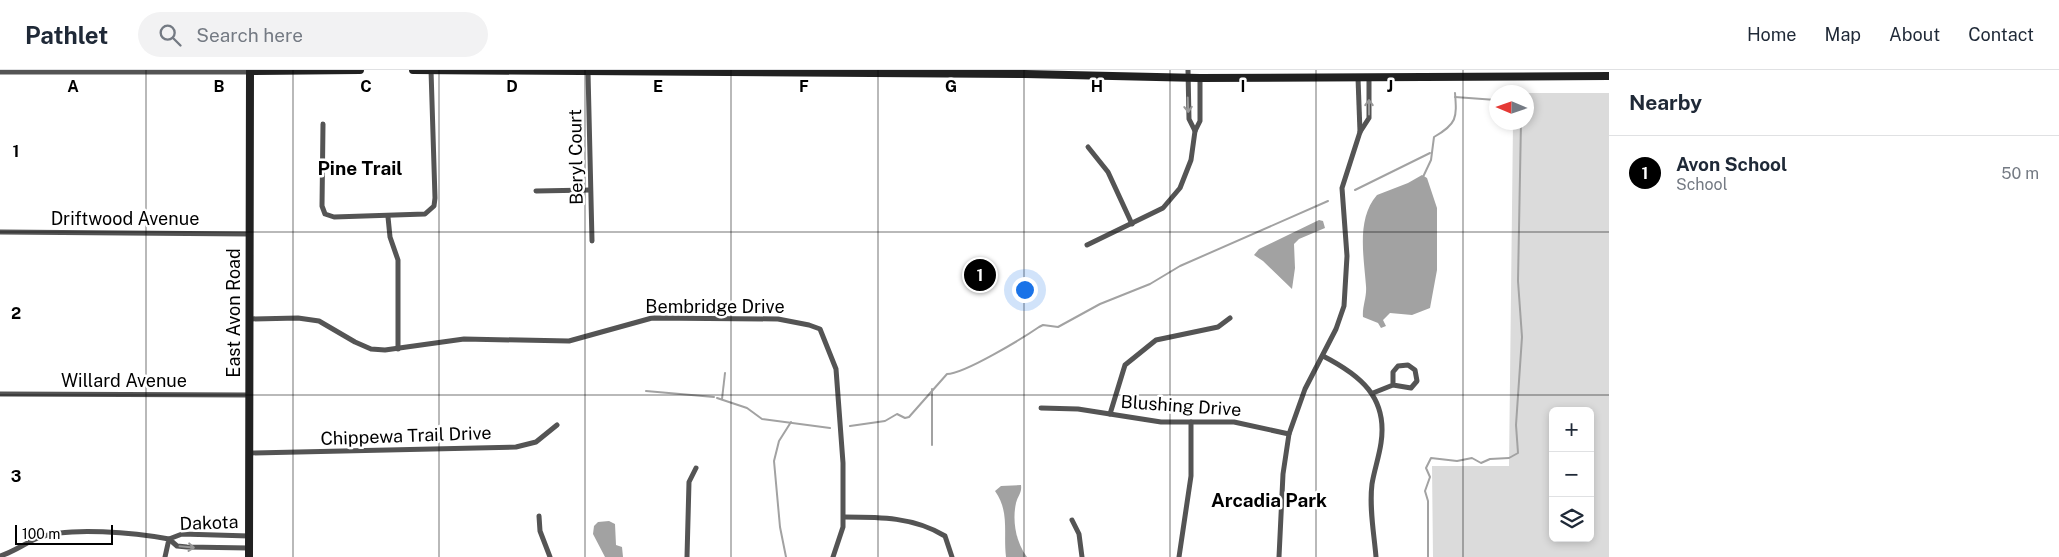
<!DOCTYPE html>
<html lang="en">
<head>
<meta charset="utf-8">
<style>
	body { margin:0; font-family:"Public Sans",sans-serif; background:#f2f2f3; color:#1f2937 }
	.controls { position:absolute; right:15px; bottom:15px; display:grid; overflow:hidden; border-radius:8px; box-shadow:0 2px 8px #0003 }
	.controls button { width:45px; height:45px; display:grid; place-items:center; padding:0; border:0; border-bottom:1px solid #e0e1e3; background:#fff; color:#1f2937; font:25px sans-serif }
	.compass { position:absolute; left:1489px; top:15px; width:45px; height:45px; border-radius:50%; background:#fff; box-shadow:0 2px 8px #0003; rotate:272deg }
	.scale { position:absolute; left:15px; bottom:12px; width:98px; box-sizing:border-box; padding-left:5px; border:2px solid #000; border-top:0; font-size:14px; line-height:18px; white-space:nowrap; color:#000; -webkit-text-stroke:4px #fff; paint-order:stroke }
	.you { position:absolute; left:1024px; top:219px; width:18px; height:18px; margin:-12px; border:4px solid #fff; border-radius:50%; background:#1a73e8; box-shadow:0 0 0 8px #1a73e833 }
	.badge { display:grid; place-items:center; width:32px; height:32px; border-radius:50%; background:#000; color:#fff; font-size:16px; font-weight:700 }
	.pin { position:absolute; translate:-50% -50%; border:2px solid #fff; box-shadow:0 1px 5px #0006 }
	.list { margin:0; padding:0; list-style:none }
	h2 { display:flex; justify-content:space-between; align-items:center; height:65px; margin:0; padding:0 20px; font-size:21px }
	h2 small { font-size:16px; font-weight:400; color:#747a83 }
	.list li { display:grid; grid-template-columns:32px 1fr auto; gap:15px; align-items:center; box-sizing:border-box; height:75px; padding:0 20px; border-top:1px solid #e0e1e3 }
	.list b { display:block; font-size:19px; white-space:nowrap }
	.list p { margin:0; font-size:16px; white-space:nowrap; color:#747a83 }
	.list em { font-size:16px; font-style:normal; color:#747a83 }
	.icon { flex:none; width:28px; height:28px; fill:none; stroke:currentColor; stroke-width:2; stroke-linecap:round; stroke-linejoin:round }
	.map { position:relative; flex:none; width:1609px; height:487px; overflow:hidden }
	header { display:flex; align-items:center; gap:30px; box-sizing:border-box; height:70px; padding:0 25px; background:#fff; border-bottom:1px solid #e0e1e3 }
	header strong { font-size:24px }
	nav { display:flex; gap:28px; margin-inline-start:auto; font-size:18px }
	.search { width:350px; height:45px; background:#f2f2f3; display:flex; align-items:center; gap:12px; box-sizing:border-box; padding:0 18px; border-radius:28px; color:#747a83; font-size:19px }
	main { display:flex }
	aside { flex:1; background:#fff }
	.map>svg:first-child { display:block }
</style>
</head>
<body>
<header>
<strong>Pathlet</strong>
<div class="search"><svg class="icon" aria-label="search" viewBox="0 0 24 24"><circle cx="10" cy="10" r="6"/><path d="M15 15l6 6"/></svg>Search here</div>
<nav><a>Home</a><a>Map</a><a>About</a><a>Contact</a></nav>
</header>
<main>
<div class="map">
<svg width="1609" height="487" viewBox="0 0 1609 487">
	<rect width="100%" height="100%" fill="#fff"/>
	<path fill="#dbdbdb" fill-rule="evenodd" d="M1527 23H1609V487H1433L1432 396H1509L1513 53 1526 52ZM1553 341H1590V468H1553Z"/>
	<g fill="#a2a2a2">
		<path d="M1422 105 1427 108 1437 138V200L1430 238 1412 245 1390 243 1383 250 1386 256 1381 258 1378 253 1363 247C1362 237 1367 227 1366 216 1364 187 1356 149 1377 125L1408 113Z"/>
		<polygon points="1319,150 1323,151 1325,158 1299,169 1294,174 1295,198 1292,219 1263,191 1254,185 1259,179"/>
		<path d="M1021 415C1022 423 1018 425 1016 433 1012 451 1016 473 1027 487H1006C1003 463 1010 442 995 421L1001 416Z"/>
		<polygon points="609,451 615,454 616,475 622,477 623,487 605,487 593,464 594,456 598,452"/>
	</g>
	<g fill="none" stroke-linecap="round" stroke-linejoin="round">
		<g stroke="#a2a2a2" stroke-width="2">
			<polyline points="1455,27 1496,30"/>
			<path d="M1423 107 1431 90 1434 67C1457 54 1457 48 1455 23"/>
			<polyline points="1355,120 1430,83"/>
			<polyline points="646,321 714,327"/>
			<polyline points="717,328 747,338 762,349 830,358"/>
			<polyline points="722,329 725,303"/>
			<path d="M850 356 885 351 897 344 905 348 909 347 947 304C964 304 1023 268 1039 257L1043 255 1058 257 1100 234 1150 214 1180 196 1328 131"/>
			<polyline points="932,375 932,319"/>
			<polyline points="786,487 780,457 774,391 779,371 791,352"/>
			<polyline points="1428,487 1428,431 1425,421 1430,407 1426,398 1431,388 1457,391 1472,388 1481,393 1490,389 1509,388 1518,383 1516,355 1522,267 1518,211 1521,52"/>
		</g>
		<g stroke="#545454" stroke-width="5">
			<polyline points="1188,0 1189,49 1195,61"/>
			<polyline points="588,2 592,171"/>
			<polyline points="1358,8 1360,62"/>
			<polyline points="323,54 322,136 325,144 334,147 425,144 434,136 435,128 431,0"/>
			<polyline points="1088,77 1108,102 1132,154"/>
			<polyline points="536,121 590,120"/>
			<polyline points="388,147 390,167 398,190 398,279"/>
			<polyline points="0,162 250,164"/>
			<polyline points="1087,175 1163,138 1180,118 1191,90 1195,61 1200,51 1200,8"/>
			<polyline points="249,249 298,248 319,251 355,272 371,279 385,280 464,269 569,271 652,248 778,249 809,255 820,259 836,299 843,393 843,457 833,487"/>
			<path d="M1323 286C1360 305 1388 327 1381 373 1379 387 1374 401 1372 414 1369 438 1374 463 1376 487"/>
			<polyline points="1373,323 1393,315 1411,318 1417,311 1415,300 1408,295 1398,296 1393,302 1393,315"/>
			<polyline points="0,324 249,325"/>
			<polyline points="1041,338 1078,339 1161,352 1234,352 1289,364"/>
			<polyline points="1110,344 1125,295 1156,270 1218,257 1230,248"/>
			<polyline points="249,383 516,377 536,372 557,355"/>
			<polyline points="539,446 540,461 550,487"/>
			<path d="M844 447C880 447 914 447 945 466L952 487"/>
			<polyline points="1072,450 1079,464 1082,487"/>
			<polyline points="249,478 187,477 177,476 169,469 182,464 249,466"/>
			<path d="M0 486C14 482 25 473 38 468 68 456 137 463 169 469L165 487"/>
			<polyline points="687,487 689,412 696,398"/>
			<polyline points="1179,487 1191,406 1191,352"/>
			<polyline points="1279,487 1283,404 1289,364 1305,319 1336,259 1344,236 1347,186 1342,118 1360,62 1369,48 1369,8"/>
		</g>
		<polyline stroke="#545454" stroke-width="7" points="0,1 250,1"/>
		<g stroke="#212121" stroke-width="8">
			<polyline points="413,0 1025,4 1200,8 1609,6"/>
			<polyline points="250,1 360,0"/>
			<polyline points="249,487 250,0"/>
		</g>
	</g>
	<defs><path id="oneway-shaft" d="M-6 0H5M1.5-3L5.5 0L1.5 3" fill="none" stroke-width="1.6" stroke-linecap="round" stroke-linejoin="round" transform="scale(1.25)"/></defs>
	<g stroke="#989898">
		<use href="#oneway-shaft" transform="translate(1188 35) rotate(88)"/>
		<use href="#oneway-shaft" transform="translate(1369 37) rotate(-90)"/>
		<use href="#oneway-shaft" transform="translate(187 477) rotate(5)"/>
	</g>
	<path fill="none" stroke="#000" stroke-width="1" stroke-opacity="0.55" d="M146 0V487M293 0V487M439 0V487M585 0V487M731 0V487M878 0V487M1024 0V487M1170 0V487M1316 0V487M1463 0V487M0 162H1609M0 325H1609"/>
	<g text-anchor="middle" stroke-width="5" stroke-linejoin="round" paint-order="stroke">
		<g font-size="18" fill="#000" stroke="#fff">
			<text transform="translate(576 87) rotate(-91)" y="6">Beryl Court</text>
			<text x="125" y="155">Driftwood Avenue</text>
			<text x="715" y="243">Bembridge Drive</text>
			<text transform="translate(234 243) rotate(-90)" y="6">East Avon Road</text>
			<text x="124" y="317">Willard Avenue</text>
			<text transform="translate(1181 336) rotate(4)" y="6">Blushing Drive</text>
			<text transform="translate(406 366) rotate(-2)" y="6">Chippewa Trail Drive</text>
			<text transform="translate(209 453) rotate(-2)" y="6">Dakota</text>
		</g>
		<g font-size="19" font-weight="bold" fill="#000" stroke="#fff">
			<text x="360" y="105">Pine Trail</text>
			<text x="1269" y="437">Arcadia Park</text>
		</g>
	</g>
	<g font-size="16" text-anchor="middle" font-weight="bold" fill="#000" stroke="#fff" stroke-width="5" stroke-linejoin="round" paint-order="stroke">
		<text x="73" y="22">A</text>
		<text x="219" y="22">B</text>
		<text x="366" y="22">C</text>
		<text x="512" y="22">D</text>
		<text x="658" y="22">E</text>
		<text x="804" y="22">F</text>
		<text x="951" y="22">G</text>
		<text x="1097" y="22">H</text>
		<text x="1243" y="22">I</text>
		<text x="1390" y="22">J</text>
		<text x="16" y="87">1</text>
		<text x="16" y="249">2</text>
		<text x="16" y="412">3</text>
	</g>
</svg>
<div class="controls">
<button>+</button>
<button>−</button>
<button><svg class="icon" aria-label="layers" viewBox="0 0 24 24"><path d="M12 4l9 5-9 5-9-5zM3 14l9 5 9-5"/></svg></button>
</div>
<svg class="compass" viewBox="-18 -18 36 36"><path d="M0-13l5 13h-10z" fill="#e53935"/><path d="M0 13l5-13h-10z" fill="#747a83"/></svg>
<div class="scale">100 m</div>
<div class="you"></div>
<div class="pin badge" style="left:980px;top:205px">1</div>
</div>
<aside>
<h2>Nearby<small></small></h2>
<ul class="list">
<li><span class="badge">1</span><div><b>Avon School</b><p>School</p></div><em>50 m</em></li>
</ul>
</aside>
</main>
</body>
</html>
